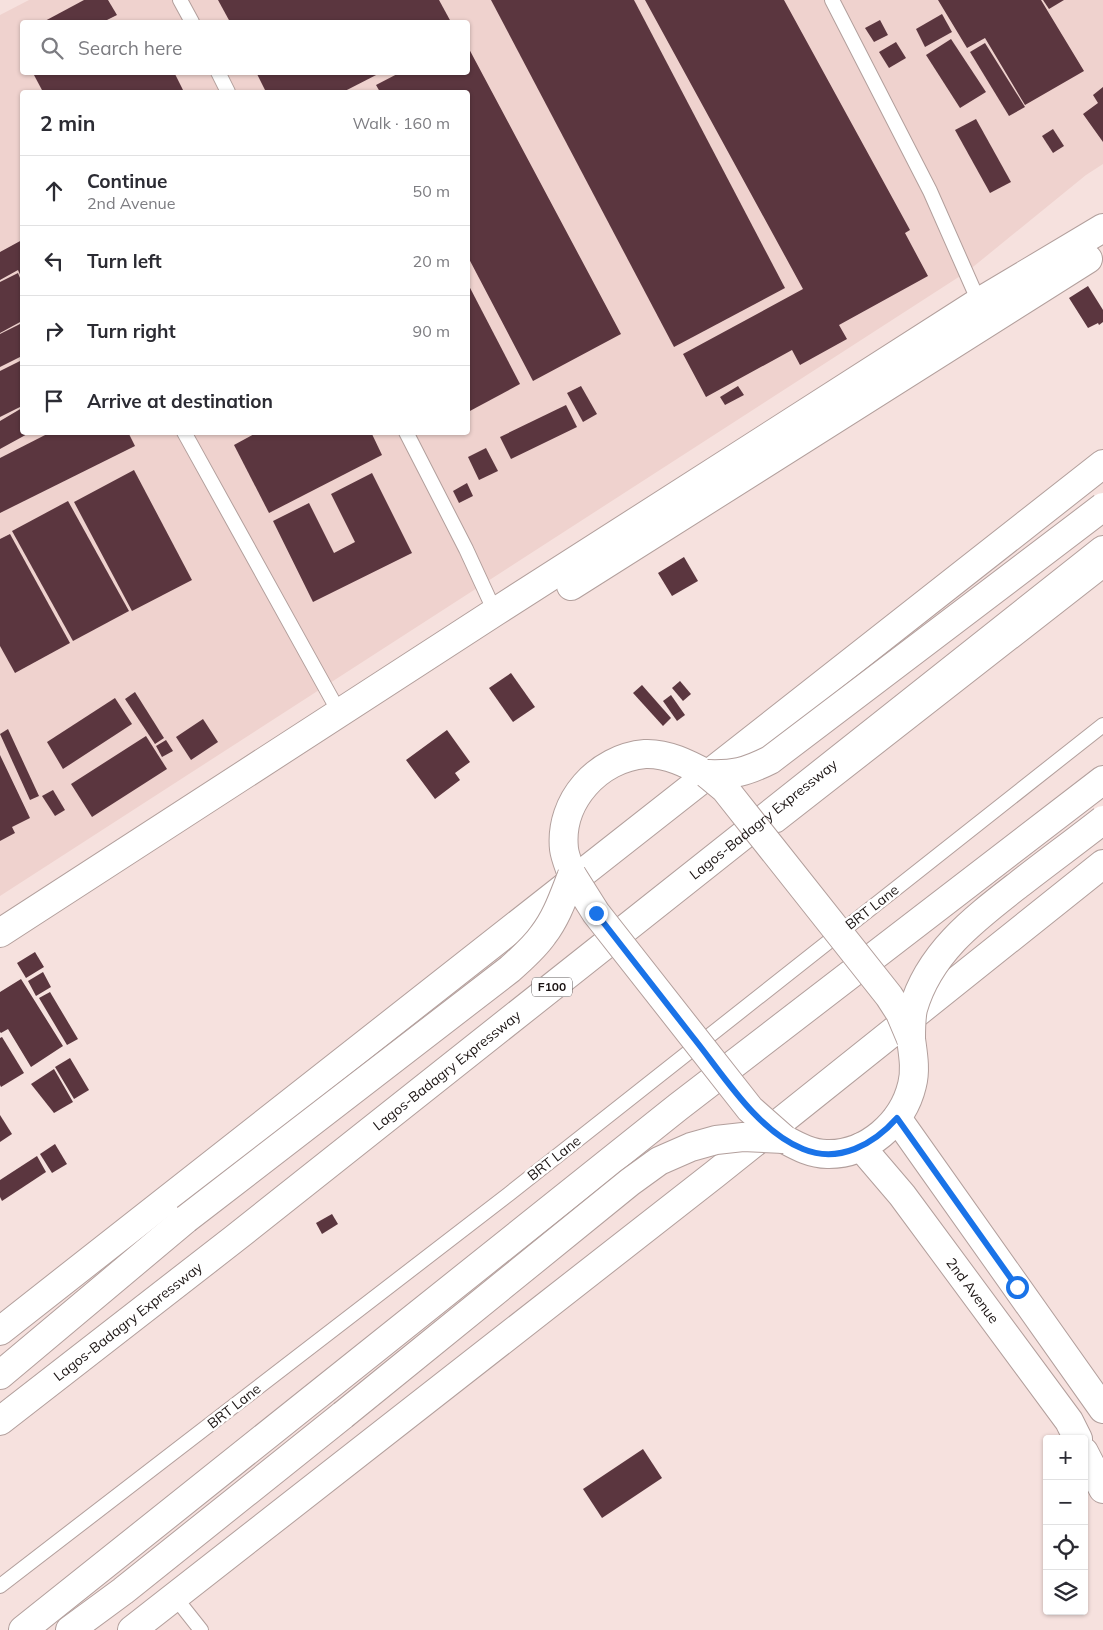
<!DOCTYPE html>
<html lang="en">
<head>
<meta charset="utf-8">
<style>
	body { margin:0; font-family:Mulish,sans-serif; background:#f7f7f7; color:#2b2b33 }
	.controls { position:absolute; right:15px; bottom:15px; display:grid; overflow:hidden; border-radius:5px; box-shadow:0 1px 4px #0004 }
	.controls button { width:45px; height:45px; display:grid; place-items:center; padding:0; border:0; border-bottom:1px solid #e1e1e2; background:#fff; color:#2b2b33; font:25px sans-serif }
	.stop { position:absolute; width:15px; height:15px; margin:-11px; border:4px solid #1a73e8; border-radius:50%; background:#fff }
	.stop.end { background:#1a73e8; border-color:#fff; box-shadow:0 1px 5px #0008 }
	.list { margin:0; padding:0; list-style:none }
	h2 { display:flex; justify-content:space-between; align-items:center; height:65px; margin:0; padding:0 20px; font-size:21px }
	h2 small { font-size:16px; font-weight:400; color:#7c7c81 }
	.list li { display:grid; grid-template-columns:32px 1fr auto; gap:15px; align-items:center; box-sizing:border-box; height:70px; padding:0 20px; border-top:1px solid #e1e1e2 }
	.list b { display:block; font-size:19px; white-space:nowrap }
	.list p { margin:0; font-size:16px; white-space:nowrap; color:#7c7c81 }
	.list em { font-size:16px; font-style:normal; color:#7c7c81 }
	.icon { flex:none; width:28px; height:28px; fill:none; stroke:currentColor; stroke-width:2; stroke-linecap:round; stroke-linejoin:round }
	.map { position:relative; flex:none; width:1103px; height:1630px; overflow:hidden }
	.search { position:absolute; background:#fff; box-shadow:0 1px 4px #0004; left:20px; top:20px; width:450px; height:55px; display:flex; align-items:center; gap:12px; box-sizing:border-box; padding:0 18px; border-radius:5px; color:#7c7c81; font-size:19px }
	.panel { position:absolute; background:#fff; box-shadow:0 1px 4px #0004; left:20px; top:90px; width:450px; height:345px; border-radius:5px }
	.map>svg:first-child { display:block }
</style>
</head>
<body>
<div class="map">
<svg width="1103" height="1630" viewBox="0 0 1103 1630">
	<rect width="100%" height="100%" fill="#f6e1de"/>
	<path fill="#efd2ce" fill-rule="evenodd" d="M29 0H1103V164L1086 175 968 271 0 896V15ZM22 22H468V72H22ZM22 92H468V432H22Z"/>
	<g fill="#5b363f">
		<polygon points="84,0 108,0 117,15 103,22 43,22"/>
		<polygon points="218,0 439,0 451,22 230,22"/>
		<polygon points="491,0 634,0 785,288 674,347"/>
		<polygon points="645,0 784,0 910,230 905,233 928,276 839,325 847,339 800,365 792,350 706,397 683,354 803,289"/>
		<polygon points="938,0 1041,0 1084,71 1025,105 985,38 967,48"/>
		<polygon points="1043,0 1064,0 1049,9"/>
		<polygon points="942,14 952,32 925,47 916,29"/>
		<polygon points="880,20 888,35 874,42 865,28"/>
		<polygon points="951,39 986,92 960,108 926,55"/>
		<polygon points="896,42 906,58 889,68 879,52"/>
		<polygon points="985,43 1025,107 1009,116 970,52"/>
		<polygon points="468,47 621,334 533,381 468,257 468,92 380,92 376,85 401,72 468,72"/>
		<polygon points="38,72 174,72 184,92 43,92 34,75"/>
		<polygon points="256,72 382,72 343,92 266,92"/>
		<polygon points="1103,87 1103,142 1083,114 1098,103 1093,95"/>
		<polygon points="976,119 1011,182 990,193 955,130"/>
		<polygon points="1053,129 1064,146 1053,153 1042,136"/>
		<polygon points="22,240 22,279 18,270 0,280 0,252"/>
		<polygon points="18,273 22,283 22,321 0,333 0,282"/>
		<polygon points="468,284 520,384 468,412"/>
		<polygon points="1088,286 1103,310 1103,322 1099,325 1098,323 1088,328 1069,298"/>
		<polygon points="22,323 22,356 0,367 0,334"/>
		<polygon points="22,360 22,406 0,417 0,371"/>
		<polygon points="581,386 597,414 583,422 567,393"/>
		<polygon points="738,386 744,395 725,405 720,397"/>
		<polygon points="566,405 577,427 511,459 500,437"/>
		<polygon points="22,408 22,432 31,432 0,449 0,421"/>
		<polygon points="51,432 128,432 135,446 0,513 0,458"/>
		<polygon points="258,432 371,432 382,455 269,513 234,445"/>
		<polygon points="486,448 498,471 479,480 468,457"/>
		<polygon points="134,470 192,580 132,611 74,502"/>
		<polygon points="372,473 412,553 313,602 273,521 309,503 334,553 355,542 331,494"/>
		<polygon points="467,483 473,496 459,503 453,491"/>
		<polygon points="68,501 129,611 73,641 12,531"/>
		<polygon points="10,534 70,643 15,673 0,646 0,539"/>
		<polygon points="684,557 698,581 672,596 658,573"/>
		<polygon points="511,673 535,707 513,722 489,688"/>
		<polygon points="680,681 691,694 683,701 672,688"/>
		<polygon points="642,685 671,718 663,726 633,693"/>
		<polygon points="135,692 164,738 155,744 125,699"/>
		<polygon points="671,695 685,715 677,721 663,701"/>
		<polygon points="115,698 132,724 63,769 47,742"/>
		<polygon points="203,719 218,742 191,760 176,737"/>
		<polygon points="8,729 39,796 30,800 0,734"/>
		<polygon points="447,730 470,762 455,773 460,780 435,799 406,760"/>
		<polygon points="146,736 167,769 92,817 71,784"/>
		<polygon points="166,740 173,751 162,757 156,746"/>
		<polygon points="0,755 30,818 12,827 15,833 0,841"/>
		<polygon points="53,790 65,810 55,816 42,796"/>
		<polygon points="35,952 44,967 26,978 17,963"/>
		<polygon points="43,972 51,987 36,996 28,981"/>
		<polygon points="21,979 63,1046 31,1067 8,1029 1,1033 0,1032 0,992"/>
		<polygon points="50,992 78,1039 67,1045 39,998"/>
		<polygon points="2,1037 24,1073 1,1087 0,1085 0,1038"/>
		<polygon points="70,1058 89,1090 74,1099 55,1067"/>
		<polygon points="54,1069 73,1102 54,1113 31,1084"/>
		<polygon points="0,1115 12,1134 0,1142"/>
		<polygon points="55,1144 67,1164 52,1173 40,1154"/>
		<polygon points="37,1156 46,1172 2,1201 0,1197 0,1180"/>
		<polygon points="332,1214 338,1224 322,1234 316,1223"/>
		<polygon points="643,1449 662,1478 602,1518 583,1489"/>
	</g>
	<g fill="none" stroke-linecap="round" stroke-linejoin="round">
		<g stroke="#b29f9c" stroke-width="16">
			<g id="lane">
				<polyline points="180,0 192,22"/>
				<polyline points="832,0 930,191 979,302"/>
				<polyline points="218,72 228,92"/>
				<polyline points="184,432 339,712"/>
				<polyline points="406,432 466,549 495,612"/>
				<polyline points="778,825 1103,571"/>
				<polyline points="0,1586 509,1194 1103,725"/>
				<polyline points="174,1596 201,1630"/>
			</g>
		</g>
		<g stroke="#b29f9c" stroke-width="30">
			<g id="secondary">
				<polyline points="571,586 1088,259"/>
				<path d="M572 875C569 866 565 857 564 849 559 801 598 758 645 754 667 753 688 764 707 774"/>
				<polyline points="0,933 495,612 979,302 1103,228"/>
				<polyline points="897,1118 1103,1409"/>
				<path d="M784 1139C797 1146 811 1154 827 1154 867 1155 903 1123 912 1085 916 1070 913 1054 911 1039"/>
				<path id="s1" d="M861 1147 902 1195 1069 1421 1078 1439"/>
				<polyline points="1084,1452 1103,1489"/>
			</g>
		</g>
		<g stroke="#b29f9c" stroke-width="30">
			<g id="primary">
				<polyline points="0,1331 1103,464"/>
				<polyline points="132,1630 715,1174 1103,864"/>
			</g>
		</g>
		<g stroke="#b29f9c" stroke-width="30">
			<g id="highway">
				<polyline points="0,1375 186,1219"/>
				<path id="s2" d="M0 1421 234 1239 1103 550"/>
				<polyline points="23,1630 678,1107 1103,780"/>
				<polyline points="70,1630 123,1591 343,1415"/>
			</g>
		</g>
		<use href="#lane" stroke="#fff" stroke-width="14"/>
		<use href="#secondary" stroke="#fff" stroke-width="28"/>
		<use href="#primary" stroke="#fff" stroke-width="28"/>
		<use href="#highway" stroke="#fff" stroke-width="28"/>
		<g stroke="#b29f9c" stroke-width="30" stroke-linecap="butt">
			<g id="secondary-bridge">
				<polyline points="707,774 725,789 889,996 900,1013 911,1039"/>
				<polyline points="572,875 596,913 750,1109 784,1139"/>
			</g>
		</g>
		<g stroke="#b29f9c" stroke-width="30" stroke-linecap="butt">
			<g id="highway-bridge">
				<path d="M707 774C734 775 746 772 770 760L1103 507"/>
				<path d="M911 1039C911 1030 911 1018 913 1009 929 953 974 919 1018 885 1046 863 1075 842 1103 820"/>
				<path d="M186 1219 510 969C522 958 534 948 543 935 557 917 564 895 572 875"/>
				<polyline points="343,1415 630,1182 659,1161 691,1147 716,1140 743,1137 784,1139"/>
			</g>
		</g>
		<use href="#secondary-bridge" stroke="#fff" stroke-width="28"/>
		<use href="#highway-bridge" stroke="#fff" stroke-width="28"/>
	</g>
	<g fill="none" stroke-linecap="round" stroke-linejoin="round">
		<path stroke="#1a73e8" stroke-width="6" d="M596 913C628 954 660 995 692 1036 723 1074 756 1130 803 1149 839 1164 874 1144 897 1118L1017 1287"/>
	</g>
	<g text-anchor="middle" stroke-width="5" stroke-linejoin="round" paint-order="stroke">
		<rect fill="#fff" stroke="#5f5a5a" stroke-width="1" x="532" y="977.5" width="40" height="19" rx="4"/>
		<g font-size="12" font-weight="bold" fill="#1b1413">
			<text x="552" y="991">F100</text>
		</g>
		<g font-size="14" fill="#1b1413" stroke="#fff">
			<text dy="5" stroke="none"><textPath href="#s2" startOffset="972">Lagos-Badagry Expressway</textPath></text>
			<text transform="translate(872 907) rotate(-38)" y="5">BRT Lane</text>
			<text dy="5" stroke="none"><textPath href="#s2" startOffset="568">Lagos-Badagry Expressway</textPath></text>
			<text transform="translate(554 1158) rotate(-38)" y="5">BRT Lane</text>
			<text dy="5" stroke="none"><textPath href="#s1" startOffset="182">2nd Avenue</textPath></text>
			<text dy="5" stroke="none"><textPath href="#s2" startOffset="162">Lagos-Badagry Expressway</textPath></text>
			<text transform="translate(234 1406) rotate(-38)" y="5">BRT Lane</text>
		</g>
	</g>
</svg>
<div class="controls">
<button>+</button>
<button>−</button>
<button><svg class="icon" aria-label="locate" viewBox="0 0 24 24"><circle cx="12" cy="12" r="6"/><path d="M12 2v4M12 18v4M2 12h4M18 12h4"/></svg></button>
<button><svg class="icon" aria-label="layers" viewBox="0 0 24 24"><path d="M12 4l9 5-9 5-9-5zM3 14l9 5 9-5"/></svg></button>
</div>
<div class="stop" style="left:1017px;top:1287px"></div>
<div class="stop end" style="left:596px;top:913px"></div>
<div class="search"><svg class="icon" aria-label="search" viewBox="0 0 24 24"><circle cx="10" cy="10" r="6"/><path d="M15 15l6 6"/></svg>Search here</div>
<section class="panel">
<h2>2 min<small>Walk · 160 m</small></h2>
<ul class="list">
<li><svg class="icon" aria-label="ahead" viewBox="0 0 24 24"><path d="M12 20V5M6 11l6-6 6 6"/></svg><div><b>Continue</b><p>2nd Avenue</p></div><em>50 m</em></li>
<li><svg class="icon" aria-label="left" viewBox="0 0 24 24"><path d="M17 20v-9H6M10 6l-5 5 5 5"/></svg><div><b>Turn left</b></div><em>20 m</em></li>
<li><svg class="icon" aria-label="right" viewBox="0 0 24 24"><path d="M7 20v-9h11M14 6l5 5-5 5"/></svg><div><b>Turn right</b></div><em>90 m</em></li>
<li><svg class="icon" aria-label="arrive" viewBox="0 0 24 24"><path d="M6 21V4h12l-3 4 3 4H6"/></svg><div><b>Arrive at destination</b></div></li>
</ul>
</section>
</div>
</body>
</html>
